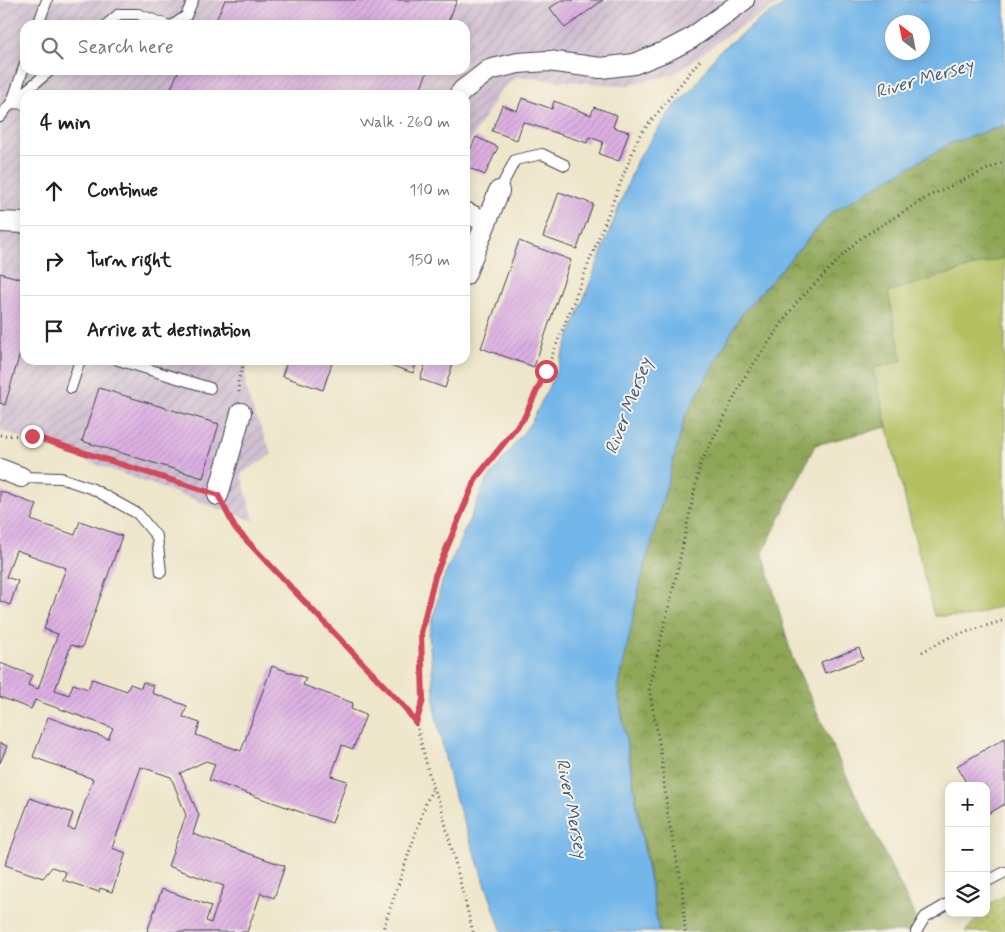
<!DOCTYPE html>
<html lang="en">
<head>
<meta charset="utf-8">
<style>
	body { margin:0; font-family:Mynerve,sans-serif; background:#f2f2f2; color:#222 }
	.controls { position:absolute; right:15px; bottom:15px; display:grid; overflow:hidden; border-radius:10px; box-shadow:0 2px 12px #0003 }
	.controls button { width:45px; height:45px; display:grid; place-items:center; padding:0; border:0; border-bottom:1px solid #e0e0e0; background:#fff; color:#222; font:25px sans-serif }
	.compass { position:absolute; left:885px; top:15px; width:45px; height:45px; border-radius:50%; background:#fff; box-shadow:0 2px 12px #0003; rotate:328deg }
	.stop { position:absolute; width:15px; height:15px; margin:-11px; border:4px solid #d1495b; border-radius:50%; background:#fff }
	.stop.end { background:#d1495b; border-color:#fff; box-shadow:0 1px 5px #0008 }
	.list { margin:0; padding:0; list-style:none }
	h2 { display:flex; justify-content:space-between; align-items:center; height:65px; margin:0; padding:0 20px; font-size:21px }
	h2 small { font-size:16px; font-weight:400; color:#767676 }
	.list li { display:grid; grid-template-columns:32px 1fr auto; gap:15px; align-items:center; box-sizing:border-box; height:70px; padding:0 20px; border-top:1px solid #e0e0e0 }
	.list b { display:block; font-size:19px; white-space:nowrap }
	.list em { font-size:16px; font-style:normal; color:#767676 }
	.icon { flex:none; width:28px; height:28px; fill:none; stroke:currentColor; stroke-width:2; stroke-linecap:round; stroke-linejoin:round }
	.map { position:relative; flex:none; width:1005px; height:932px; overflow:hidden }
	.search { position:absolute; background:#fff; box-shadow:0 2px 12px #0003; left:20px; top:20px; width:450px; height:55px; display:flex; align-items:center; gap:12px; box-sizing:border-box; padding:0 18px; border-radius:15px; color:#767676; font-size:19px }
	.panel { position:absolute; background:#fff; box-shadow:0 2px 12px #0003; left:20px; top:90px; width:450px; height:275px; border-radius:15px }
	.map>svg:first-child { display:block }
</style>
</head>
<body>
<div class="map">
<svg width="1005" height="932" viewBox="0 0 1005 932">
	<defs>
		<pattern id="industrial-furrows" width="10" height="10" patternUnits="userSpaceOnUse" patternTransform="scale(1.25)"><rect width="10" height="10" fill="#cfbed0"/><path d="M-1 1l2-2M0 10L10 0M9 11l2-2" fill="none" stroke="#b1a3b4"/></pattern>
		<pattern id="forest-crowns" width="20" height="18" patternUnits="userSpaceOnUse" patternTransform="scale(1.25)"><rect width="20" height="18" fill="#8ea657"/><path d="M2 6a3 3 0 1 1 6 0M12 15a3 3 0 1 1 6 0" fill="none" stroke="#748749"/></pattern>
		<pattern id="park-dots" width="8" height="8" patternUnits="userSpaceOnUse" patternTransform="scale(1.25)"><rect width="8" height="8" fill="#b3c061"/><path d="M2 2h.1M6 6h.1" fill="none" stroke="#919c51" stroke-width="1.8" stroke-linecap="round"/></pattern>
		<pattern id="building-hatch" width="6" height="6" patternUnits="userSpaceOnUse" patternTransform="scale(1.25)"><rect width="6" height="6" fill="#ddb0e2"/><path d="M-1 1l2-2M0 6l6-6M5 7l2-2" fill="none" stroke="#bd97c3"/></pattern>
	</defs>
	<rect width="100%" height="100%" fill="#f7f3e8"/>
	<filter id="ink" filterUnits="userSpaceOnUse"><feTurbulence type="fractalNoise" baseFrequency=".02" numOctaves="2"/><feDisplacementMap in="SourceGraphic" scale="10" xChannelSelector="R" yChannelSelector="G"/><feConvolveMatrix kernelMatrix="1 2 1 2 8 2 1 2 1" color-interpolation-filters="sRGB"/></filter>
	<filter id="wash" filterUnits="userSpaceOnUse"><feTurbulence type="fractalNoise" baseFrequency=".0096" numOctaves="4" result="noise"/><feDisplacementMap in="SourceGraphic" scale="20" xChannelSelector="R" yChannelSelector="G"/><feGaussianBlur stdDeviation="1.12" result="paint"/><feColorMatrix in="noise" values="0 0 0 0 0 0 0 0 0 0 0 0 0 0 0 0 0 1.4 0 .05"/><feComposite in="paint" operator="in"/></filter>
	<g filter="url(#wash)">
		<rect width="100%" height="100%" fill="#eee6ca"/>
		<path fill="url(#industrial-furrows)" fill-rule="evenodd" d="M0 0H785L726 36 674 74 624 86 517 77 500 91 465 149V95H25V360H249L245 376 246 388 251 405 272 454 241 474 254 521 0 430ZM25 25H465V70H25Z"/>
		<polygon fill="#b3c061" stroke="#6a714e" points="1005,257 1005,605 969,617 934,616 873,369 902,360 888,292"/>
		<polygon fill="url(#forest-crowns)" stroke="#586449" points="1005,125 1005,257 888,292 902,360 873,369 887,427 815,445 763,553 792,657 844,771 923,932 659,932 618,690 640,584 685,417 741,315 831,213 949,144"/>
		<polygon fill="url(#park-dots)" stroke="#6a714e" points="1005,895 1005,932 965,932 982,913 986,913 986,908 991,903"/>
		<path fill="#73b6e9" stroke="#4a6c92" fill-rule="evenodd" d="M793 0H1005V125L949 144 831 213 741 315 685 417 640 584 618 690 640 827 659 932H502L451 785 436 716 429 635 442 582 486 482 532 421 555 374 637 160 672 109 695 86 717 53 762 18ZM892 22H922V52H892Z"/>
		<g id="blocks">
			<g fill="url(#building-hatch)">
				<polygon points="225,0 457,0 447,25 214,25"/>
				<polygon points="562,0 603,0 565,28 550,8"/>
				<polygon points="179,70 428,70 418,95 168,95"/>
				<polygon points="522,98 552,109 554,101 591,115 594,107 617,115 613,127 629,132 619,161 599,154 603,142 589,137 587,143 523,122 517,140 492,131 502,105 517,111"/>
				<polygon points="476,137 498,147 485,175 465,166 465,162"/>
				<polygon points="559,192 593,204 577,249 543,237"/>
				<polygon points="519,241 571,260 534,367 481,348"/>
				<polygon points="0,273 25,280 25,336 5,405 0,403"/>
				<polygon points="288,360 333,360 323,390 282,376"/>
				<polygon points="381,360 417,360 413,373 381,362"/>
				<polygon points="427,360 454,360 445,388 420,379"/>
				<polygon points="99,388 219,424 203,478 82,441"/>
				<polygon points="0,491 37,505 31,520 75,535 80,521 122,536 82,648 71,645 55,690 69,695 73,684 88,689 92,679 127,691 130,684 141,688 143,682 154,686 152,693 187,706 183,717 200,723 196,735 241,751 272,666 306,678 303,685 353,703 351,709 366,715 353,749 342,745 331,776 347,781 332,823 209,780 215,764 206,761 180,773 199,815 193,834 285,866 274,898 261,893 247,932 147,932 162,889 211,906 206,921 211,923 224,886 168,866 186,815 171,777 141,767 112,848 126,853 112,892 100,888 99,892 63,880 66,872 52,867 43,878 5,865 30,798 73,813 68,828 75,830 93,779 33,757 48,717 108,739 113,728 35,700 31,709 0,697 0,663 32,675 28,685 38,689 58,634 44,629 66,568 16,550 6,577 18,581 10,605 0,601"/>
				<polygon points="859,648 863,659 825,673 821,662"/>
				<polygon points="1005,738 1005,804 986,815 986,786 968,786 957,766"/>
				<polygon points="0,743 7,746 0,763"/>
			</g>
		</g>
	</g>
	<g filter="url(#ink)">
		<use href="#blocks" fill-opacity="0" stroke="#413f50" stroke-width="1"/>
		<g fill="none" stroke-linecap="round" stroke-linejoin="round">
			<g stroke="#413f50" stroke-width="12">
				<g id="lane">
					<polyline points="38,25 47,0"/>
					<polyline points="106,25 119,14 138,14 167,25"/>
					<polyline points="173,25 186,16 193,0"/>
					<polyline points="12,102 25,64"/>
					<polyline points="11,103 51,70"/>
					<polyline points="0,117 11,103 25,104"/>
					<polyline points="499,191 515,160 542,154 565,165"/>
					<polyline points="118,360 210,388"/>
					<polyline points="71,388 80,360"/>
					<polyline points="21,477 61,478 93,489 138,514 157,537 161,572"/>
					<polyline points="986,882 1005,872"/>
					<polyline points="916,932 925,917 949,903"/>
				</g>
			</g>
			<g stroke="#413f50" stroke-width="22">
				<g id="street">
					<polyline points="459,95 463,90 489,70 518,63 548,61 601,68 634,64 669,50 690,39 744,0"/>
					<polyline points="465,212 486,222"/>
					<polyline points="0,222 25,223"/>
					<polyline points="465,275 499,191"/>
					<polyline points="0,469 21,477"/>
					<polyline points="218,495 241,413"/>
				</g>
			</g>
			<g stroke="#413f50" stroke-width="3" stroke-dasharray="1 4" stroke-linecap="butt">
				<polyline points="239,392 238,381 245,360"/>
				<polyline points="0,435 32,436 199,489"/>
				<polyline points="227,512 235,528 405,709 416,723"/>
				<polyline points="922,652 950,637 1005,620"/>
				<polyline points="382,932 426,803 432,790"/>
				<polyline points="473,932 440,803 433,789 416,723 423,700 421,633 435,576 477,478 524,418 546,371 639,136 700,60"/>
				<polyline points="685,932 682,886 668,817 660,748 649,688 676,577 700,465 744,378 796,303 858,240 929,196 1005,161"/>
			</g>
			<use href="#lane" stroke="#fff" stroke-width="10"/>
			<use href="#street" stroke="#fff" stroke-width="20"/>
		</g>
	</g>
	<g fill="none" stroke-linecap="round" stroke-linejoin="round" filter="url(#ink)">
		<polyline stroke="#d1495b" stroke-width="6" points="32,436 218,495 235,528 406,709 416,723 423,700 421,633 435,576 476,478 524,418 546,371"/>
	</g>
	<g text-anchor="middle" stroke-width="4" stroke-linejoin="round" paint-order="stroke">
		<g font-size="18" font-style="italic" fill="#3e5678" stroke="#f7f3e8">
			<text transform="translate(924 78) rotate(-16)" y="6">River Mersey</text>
			<text transform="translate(628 406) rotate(-69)" y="6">River Mersey</text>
			<text transform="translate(572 808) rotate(79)" y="6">River Mersey</text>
		</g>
	</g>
</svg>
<div class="controls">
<button>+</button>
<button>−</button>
<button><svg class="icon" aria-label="layers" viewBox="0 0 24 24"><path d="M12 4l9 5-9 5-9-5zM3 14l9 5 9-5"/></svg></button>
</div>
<svg class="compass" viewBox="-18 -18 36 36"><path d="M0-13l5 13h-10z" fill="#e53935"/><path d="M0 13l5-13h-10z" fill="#767676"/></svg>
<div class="stop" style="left:546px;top:371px"></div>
<div class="stop end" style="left:32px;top:436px"></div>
<div class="search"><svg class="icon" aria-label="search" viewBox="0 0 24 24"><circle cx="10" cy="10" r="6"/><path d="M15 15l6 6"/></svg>Search here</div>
<section class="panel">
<h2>4 min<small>Walk · 260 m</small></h2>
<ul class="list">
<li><svg class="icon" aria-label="ahead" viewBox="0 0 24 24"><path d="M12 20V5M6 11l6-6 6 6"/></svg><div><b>Continue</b></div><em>110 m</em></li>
<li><svg class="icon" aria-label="right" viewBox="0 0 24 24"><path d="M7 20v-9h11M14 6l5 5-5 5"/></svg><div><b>Turn right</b></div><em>150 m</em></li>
<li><svg class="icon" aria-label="arrive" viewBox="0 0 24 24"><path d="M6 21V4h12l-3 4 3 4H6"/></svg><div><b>Arrive at destination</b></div></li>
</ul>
</section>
</div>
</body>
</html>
